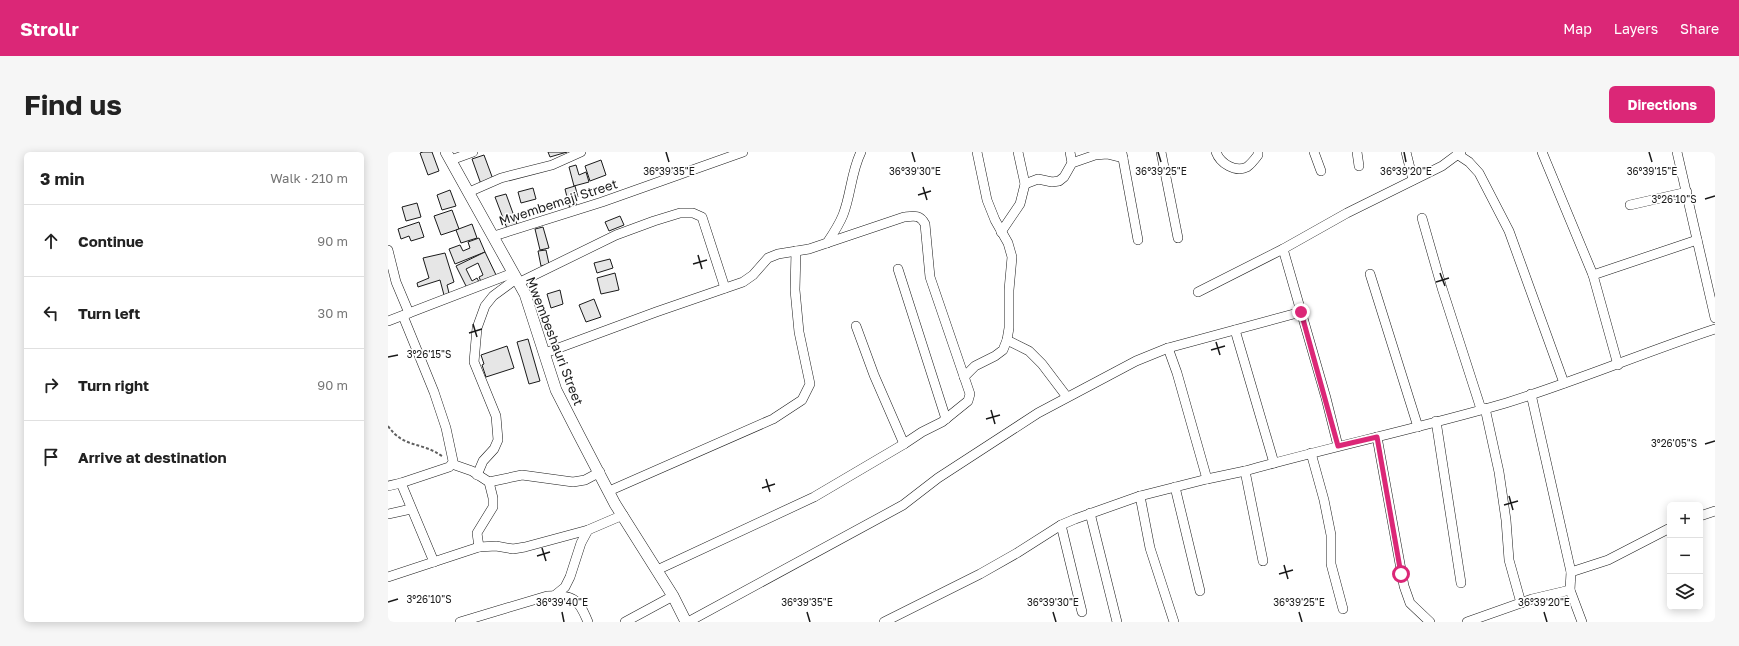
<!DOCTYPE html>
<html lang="en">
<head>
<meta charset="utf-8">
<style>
	body { margin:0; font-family:"Golos Text",sans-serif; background:#f6f6f6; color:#222 }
	.controls { position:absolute; right:12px; bottom:12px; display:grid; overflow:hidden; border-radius:6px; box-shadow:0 2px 10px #0003 }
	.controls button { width:36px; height:36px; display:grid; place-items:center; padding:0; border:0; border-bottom:1px solid #e0e0e0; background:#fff; color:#222; font:20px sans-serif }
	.stop { position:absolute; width:12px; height:12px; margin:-9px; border:3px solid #db2777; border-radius:50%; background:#fff }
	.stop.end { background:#db2777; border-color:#fff; box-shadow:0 1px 4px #0008 }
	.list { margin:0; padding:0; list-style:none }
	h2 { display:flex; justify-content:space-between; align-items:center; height:52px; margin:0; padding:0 16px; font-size:17px }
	h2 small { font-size:13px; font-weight:400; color:#767676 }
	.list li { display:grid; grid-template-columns:26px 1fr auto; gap:12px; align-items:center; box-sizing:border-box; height:72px; padding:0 16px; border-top:1px solid #e0e0e0 }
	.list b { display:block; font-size:15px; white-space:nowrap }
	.list em { font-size:13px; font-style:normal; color:#767676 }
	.icon { flex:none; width:22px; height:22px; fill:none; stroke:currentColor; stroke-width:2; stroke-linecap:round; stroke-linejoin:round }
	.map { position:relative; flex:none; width:1327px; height:470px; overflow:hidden; border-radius:6px }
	header { display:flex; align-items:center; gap:24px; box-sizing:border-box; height:56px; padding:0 20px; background:#db2777; color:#fff }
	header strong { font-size:19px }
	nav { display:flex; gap:22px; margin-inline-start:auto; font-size:14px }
	.intro { display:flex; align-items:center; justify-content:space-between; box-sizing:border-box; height:96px; padding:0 24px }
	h1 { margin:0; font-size:28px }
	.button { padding:10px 18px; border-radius:6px; background:#db2777; color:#fff; font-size:14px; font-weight:700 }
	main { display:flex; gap:24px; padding:0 24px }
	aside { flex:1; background:#fff; border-radius:6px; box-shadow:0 2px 10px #0003 }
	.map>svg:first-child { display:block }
</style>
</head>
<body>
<header>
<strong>Strollr</strong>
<nav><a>Map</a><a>Layers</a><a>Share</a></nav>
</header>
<div class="intro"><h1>Find us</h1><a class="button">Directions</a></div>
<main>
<aside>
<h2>3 min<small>Walk · 210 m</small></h2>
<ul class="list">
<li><svg class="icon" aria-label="ahead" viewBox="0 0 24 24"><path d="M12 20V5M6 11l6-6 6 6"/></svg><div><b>Continue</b></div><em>90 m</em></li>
<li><svg class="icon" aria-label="left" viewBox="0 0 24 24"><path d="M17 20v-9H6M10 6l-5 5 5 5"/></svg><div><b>Turn left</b></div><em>30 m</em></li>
<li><svg class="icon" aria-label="right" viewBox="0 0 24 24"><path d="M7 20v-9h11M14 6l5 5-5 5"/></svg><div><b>Turn right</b></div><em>90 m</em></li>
<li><svg class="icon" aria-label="arrive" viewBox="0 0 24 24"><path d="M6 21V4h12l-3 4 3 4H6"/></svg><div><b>Arrive at destination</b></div></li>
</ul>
</aside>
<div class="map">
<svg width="1327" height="470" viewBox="0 0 1327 470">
	<rect width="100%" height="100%" fill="#fff"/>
	<g fill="#e6e6e6" stroke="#1a1a1a">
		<polygon points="35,0 44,0 51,19 40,23 32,1"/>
		<polygon points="160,0 179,0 162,5"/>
		<polygon points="96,3 106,30 94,35 84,7"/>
		<polygon points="213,8 218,23 202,29 197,14"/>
		<polygon points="188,13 191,23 198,20 201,30 186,34 181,15"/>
		<polygon points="187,34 190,45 186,46 189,55 182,57 177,37"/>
		<polygon points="145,36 148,47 133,51 130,40"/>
		<polygon points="62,38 68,54 54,58 49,43"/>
		<polygon points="118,42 130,75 120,79 107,45"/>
		<polygon points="29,51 33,65 18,69 14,55"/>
		<polygon points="64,58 71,77 53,83 46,64"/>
		<polygon points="232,64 236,73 221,79 217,70"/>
		<polygon points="31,70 36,85 23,89 21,84 13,87 10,77"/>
		<polygon points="84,72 89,86 73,91 68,78"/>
		<polygon points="155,75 161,96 152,98 147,77"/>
		<polygon points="91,86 97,100 67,112 61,97 72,93 75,99 82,96 80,90"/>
		<polygon points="158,98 161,112 153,114 150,99"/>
		<polygon points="97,100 109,125 94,132 91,125 95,123 90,111 78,117 84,129 89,126 93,134 81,140 68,114"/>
		<polygon points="57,101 66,130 59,133 61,141 56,143 52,128 30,135 29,131 41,126 35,106"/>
		<polygon points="222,107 225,116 209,121 206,111"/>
		<polygon points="227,121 231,138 213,142 209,126"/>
		<polygon points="172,138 175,152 163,156 159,142"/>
		<polygon points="206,147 213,165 198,170 191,153"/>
		<polygon points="140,187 152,229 141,232 129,190"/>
		<polygon points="119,194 126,216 98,225 94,213 96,212 93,203"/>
	</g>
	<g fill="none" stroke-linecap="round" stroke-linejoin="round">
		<g stroke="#1a1a1a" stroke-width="10">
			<g id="minor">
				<polyline points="682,0 684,11"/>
				<polyline points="773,0 790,86"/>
				<path d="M828 0C832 11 847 21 859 15 863 12 867 7 870 3V0"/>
				<polyline points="926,0 933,19"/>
				<polyline points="969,0 971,14"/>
				<polyline points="1018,0 1025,28"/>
				<polyline points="1154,0 1205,123 1230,213"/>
				<polyline points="1289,0 1327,166"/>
				<polyline points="734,1 750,88"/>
				<polyline points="1069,2 1081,10 1091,21 1121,79 1176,231"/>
				<polyline points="63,8 85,0"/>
				<polyline points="637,32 650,27 664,30 671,29 676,25 684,11 707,3 719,2 735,6"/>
				<polyline points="81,40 113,26 164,13 193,0"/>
				<polyline points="1242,53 1299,40"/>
				<polyline points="1034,66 1054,136 1093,257"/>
				<polyline points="613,80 632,52 637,32 630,0"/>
				<polyline points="106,84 214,50 355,0"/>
				<path d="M439 91C445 82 451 73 455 63 463 43 463 20 473 0"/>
				<polyline points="895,97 938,246 950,294"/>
				<polyline points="0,98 8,130 21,161"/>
				<polyline points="510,117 558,267"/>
				<polyline points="982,122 1030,275"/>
				<polyline points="1205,123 1309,88"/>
				<polyline points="130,131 228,83 266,69 292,61 305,61 314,65 337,136"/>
				<polyline points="810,140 895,97 959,61 1054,14 1073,0"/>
				<polyline points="0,169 125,121"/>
				<polyline points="468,174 486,223 516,292"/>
				<polyline points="847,178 886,311"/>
				<polyline points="619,188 641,199 654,212 679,245"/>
				<polyline points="780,196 789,221 819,327"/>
				<path d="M157 201 268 160 355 130 365 123 380 106 390 102 421 97 516 65C525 64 532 62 537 72L542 125 582 242 580 249 554 270 534 280 516 292 426 345 269 418"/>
				<polyline points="576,225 587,214 607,204 615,198 619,188 621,176 621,138 624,105 620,91 607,68 599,48 589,0"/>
				<polyline points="1143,242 1183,420 1182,438 1194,470"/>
				<polyline points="1097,256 1111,320 1118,368 1121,408 1133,451"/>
				<polyline points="1048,269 1073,431"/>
				<polyline points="989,285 1016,434 1022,451 1042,470"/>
				<polyline points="923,301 936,348 943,383 943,412 955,457"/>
				<polyline points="64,312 84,319 101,330 134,323 185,330 197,328 212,320"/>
				<polyline points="857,319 875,409"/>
				<polyline points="89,323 95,309 106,297 110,288 108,264 86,210 89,176 97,154 105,144 128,127"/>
				<polyline points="13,331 46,410"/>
				<polyline points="0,334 13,331 61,315 64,312 65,309 58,276 46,240 15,164"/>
				<polyline points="787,335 812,439"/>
				<polyline points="221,339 385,267 414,248 422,232 411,180 407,138 408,99"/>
				<polyline points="752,344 762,396 786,470"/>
				<polyline points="702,361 729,470"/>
				<polyline points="0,362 23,357"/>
				<polyline points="1312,364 1327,359"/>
				<polyline points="673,373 694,460"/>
				<polyline points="91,395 89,381 105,355 105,346 101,330"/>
				<polyline points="1183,420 1220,408 1282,376"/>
				<polyline points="0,425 91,395 108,394 125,397 137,395 200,378 235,363"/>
				<polyline points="166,444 177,435 182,425 193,391 200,378"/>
				<path d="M72 470 159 444C186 443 190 446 200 470"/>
				<polyline points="237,470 285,444"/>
				<polyline points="300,470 515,353 550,326 650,261 748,209 780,196 913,160"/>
				<path d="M496 470 592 422 629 401 673 373 687 367 752 344 819 327 857 319C943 295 1032 276 1118 251 1189 229 1257 200 1327 177"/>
				<polyline points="1079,470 1144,447 1182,438"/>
			</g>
		</g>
		<g stroke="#1a1a1a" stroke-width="12">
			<polyline id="tertiary" points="58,0 137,142 168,238 191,283 227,352 285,444 298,470"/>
		</g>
		<path stroke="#5f5f5f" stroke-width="2" stroke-dasharray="3 2" stroke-linecap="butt" d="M0 274C16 297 34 289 55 305"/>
		<use href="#minor" stroke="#fff" stroke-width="9"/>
		<use href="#tertiary" stroke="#fff" stroke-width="11"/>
	</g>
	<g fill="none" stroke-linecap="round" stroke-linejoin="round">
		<polyline stroke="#db2777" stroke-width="5" points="913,160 950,294 989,285 1013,422"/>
	</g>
	<path fill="none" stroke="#1a1a1a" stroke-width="1.5" d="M278 0 281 10M524 0 527 10M770 0 773 10M1016 0 1018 10M1261 0 1264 10M535 35 539 48M530 43 543 39M1317 47 1327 44M310 103 314 117M305 112 319 108M1052 121 1057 134M1048 130 1061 126M85 172 89 185M81 181 94 177M828 190 832 203M823 198 837 194M0 205 10 203M603 258 607 272M598 267 612 263M1317 292 1327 289M378 327 382 340M374 336 387 332M1121 344 1125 358M1116 353 1130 349M154 396 158 409M149 404 162 400M896 413 900 427M891 422 905 418M0 450 10 447M174 460 176 470M419 460 422 470M665 460 668 470M911 460 914 470M1156 460 1159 470"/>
	<g text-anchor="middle" stroke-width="3" stroke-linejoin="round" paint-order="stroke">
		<g font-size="13" fill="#1a1a1a" stroke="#fff">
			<text transform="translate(170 50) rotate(-18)" y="5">Mwembemaji Street</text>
			<text transform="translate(167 189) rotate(69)" y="5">Mwembeshauri Street</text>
		</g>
	</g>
	<g font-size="10" text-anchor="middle" fill="#1a1a1a" stroke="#fff" stroke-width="3" stroke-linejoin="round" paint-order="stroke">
		<text x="281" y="23">36°39'35"E</text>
		<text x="527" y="23">36°39'30"E</text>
		<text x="773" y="23">36°39'25"E</text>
		<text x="1018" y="23">36°39'20"E</text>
		<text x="1264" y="23">36°39'15"E</text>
		<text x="1286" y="51">3°26'10"S</text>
		<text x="41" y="206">3°26'15"S</text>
		<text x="1286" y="295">3°26'05"S</text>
		<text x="41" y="451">3°26'10"S</text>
		<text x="174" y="454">36°39'40"E</text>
		<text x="419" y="454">36°39'35"E</text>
		<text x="665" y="454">36°39'30"E</text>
		<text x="911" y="454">36°39'25"E</text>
		<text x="1156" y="454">36°39'20"E</text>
	</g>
</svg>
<div class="controls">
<button>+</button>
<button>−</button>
<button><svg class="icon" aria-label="layers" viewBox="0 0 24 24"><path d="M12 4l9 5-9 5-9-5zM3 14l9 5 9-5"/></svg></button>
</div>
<div class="stop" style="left:1013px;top:422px"></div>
<div class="stop end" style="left:913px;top:160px"></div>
</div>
</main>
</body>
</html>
